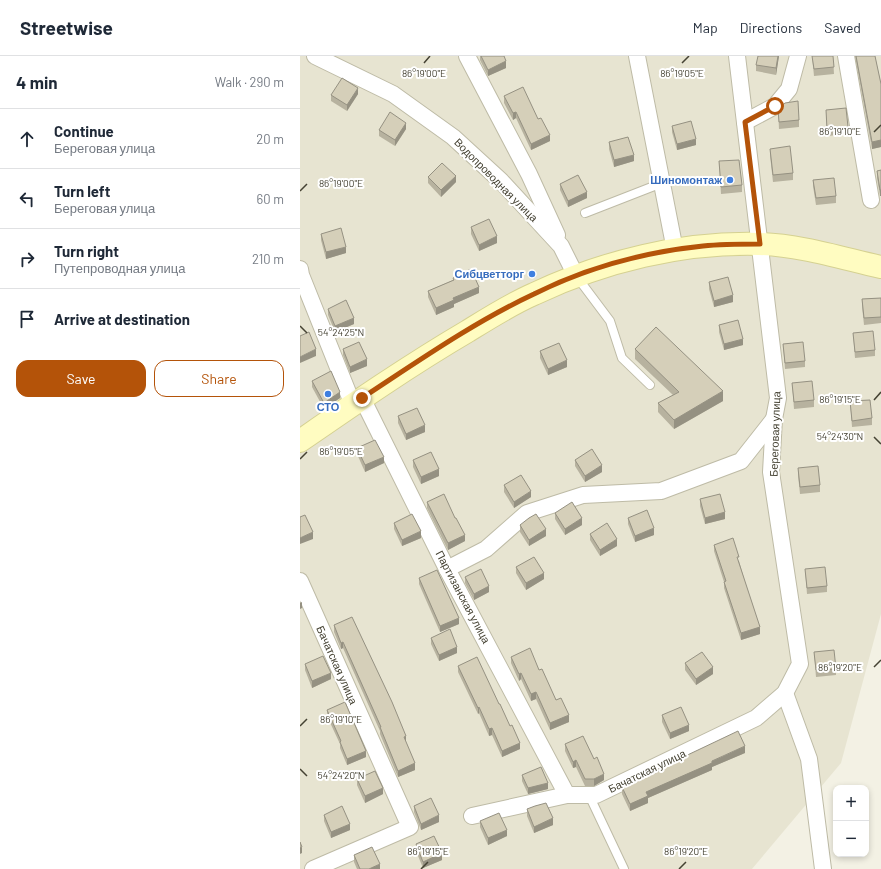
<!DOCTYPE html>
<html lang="en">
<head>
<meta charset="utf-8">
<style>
	body { margin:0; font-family:Barlow,sans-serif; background:#f6f6f7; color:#1f2937 }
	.controls { position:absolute; right:12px; bottom:12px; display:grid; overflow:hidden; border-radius:8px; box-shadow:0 2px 6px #0003 }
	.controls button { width:36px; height:36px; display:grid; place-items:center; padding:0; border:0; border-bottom:1px solid #e0e1e3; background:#fff; color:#1f2937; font:20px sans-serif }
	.stop { position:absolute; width:12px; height:12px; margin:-9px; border:3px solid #b45309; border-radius:50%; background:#fff }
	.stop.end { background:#b45309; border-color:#fff; box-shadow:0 1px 4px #0008 }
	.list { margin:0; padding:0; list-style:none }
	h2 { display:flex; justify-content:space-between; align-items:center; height:52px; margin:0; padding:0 16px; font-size:17px }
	h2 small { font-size:13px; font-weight:400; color:#747a83 }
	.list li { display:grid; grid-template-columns:26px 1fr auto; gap:12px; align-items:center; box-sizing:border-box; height:60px; padding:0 16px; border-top:1px solid #e0e1e3 }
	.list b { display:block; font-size:15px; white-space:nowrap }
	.list p { margin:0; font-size:13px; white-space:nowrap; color:#747a83 }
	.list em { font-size:13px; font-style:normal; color:#747a83 }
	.actions { display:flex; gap:8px; padding:12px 16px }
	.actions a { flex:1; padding:9px 0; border:1px solid #b45309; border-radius:12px; text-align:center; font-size:14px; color:#b45309 }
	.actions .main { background:#b45309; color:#fff }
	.icon { flex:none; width:22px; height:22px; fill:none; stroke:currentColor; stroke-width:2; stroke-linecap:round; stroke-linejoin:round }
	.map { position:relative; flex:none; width:581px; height:813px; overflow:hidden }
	header { display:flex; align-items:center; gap:24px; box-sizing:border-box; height:56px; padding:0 20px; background:#fff; border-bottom:1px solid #e0e1e3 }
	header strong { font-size:19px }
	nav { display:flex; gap:22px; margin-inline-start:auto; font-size:14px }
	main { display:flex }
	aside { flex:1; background:#fff }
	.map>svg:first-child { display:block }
</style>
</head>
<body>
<header>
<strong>Streetwise</strong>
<nav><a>Map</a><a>Directions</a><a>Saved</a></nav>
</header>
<main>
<aside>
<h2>4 min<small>Walk · 290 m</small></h2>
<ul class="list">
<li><svg class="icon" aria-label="ahead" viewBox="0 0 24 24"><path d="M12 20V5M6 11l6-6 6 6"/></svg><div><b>Continue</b><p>Береговая улица</p></div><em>20 m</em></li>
<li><svg class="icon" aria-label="left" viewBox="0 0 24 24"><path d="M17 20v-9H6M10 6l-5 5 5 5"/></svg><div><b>Turn left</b><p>Береговая улица</p></div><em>60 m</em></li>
<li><svg class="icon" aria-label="right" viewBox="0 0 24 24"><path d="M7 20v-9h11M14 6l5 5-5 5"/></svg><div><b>Turn right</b><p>Путепроводная улица</p></div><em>210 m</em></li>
<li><svg class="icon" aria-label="arrive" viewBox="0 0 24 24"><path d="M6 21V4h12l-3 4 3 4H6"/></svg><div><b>Arrive at destination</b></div></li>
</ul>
<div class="actions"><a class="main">Save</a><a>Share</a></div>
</aside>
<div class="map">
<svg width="581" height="813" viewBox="0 0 581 813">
	<rect width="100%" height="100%" fill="#f3f1e4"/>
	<polygon fill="#e7e4d1" points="0,0 581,0 581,558 541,707 452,813 0,813"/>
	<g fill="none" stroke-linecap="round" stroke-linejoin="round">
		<g stroke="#bebba6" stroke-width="10">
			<g id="lane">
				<polyline points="285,157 362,127"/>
				<polyline points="277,221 310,265 322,302 350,329"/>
				<polyline points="289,739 324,813"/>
			</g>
		</g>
		<g stroke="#bebba6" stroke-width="18">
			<g id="street">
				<polyline points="15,0 93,38 153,81 201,125 261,190 276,220"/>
				<polyline points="167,0 229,118 257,179"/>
				<polyline points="337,0 375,194"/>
				<polyline points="546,0 571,144"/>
				<polyline points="445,66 475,50 489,33 498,0"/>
				<polyline points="0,213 1,219 53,349"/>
				<polyline points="62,342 147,513 267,739"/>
				<polyline points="147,513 186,493 227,457 283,439 361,435 441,405 474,363"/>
				<polyline points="0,525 110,771 13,813"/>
				<polyline points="485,637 509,703 523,813"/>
				<polyline points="172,760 267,739 296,739 456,662 485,637 500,608 471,416 474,363 478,342 437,0"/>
			</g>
		</g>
		<g stroke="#d5d191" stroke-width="24">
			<path id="secondary" d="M0 385C55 347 110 309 168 275 189 262 211 248 234 238 304 205 382 186 459 188 500 189 541 202 581 211"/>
		</g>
		<use href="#lane" stroke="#fff" stroke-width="8"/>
		<use href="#street" stroke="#fff" stroke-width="16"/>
		<use href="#secondary" stroke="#fffcc1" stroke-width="22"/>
	</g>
	<g fill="#b7b29f">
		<polygon points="180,0 204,0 206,12 188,20 180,4"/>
		<polygon points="479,0 476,19 456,15 456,9"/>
		<polygon points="512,0 533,0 534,18 514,20"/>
		<polygon points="555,0 575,0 581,28 581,91 572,93"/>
		<polygon points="58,38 47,55 31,45 31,39"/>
		<polygon points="204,40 238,63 250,85 231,94 216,62 213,64 204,47"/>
		<polygon points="478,53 499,64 499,71 479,73"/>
		<polygon points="526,54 548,71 548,78 527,80"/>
		<polygon points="372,70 396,89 377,94 372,76"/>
		<polygon points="106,73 95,90 79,80 79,74"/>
		<polygon points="309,86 334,105 314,111 309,93"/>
		<polygon points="470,93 493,117 493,124 473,126 470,99"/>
		<polygon points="419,105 442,129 442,136 421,138"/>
		<polygon points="581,114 580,140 577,122 577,115"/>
		<polygon points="128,121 156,126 141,141 128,127"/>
		<polygon points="513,124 536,140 536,147 516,149 513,130"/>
		<polygon points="260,128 287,142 268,151 260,134"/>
		<polygon points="171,171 197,187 179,195 171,178"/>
		<polygon points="21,178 46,197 26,203 21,184"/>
		<polygon points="153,222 179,237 154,248 154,251 136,259 128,241 128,235 153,224"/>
		<polygon points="409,226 433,246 414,251 409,233"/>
		<polygon points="581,242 581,267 564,269 562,250 562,243"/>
		<polygon points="28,253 54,268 35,276 28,259"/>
		<polygon points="419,269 443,289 424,294 419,276"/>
		<polygon points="553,277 575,294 575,300 555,302"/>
		<polygon points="483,288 505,305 505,311 485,313"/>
		<polygon points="43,293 67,310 50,317 43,299"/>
		<polygon points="335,293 423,345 374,373 358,356 358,347 373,339 335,303"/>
		<polygon points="240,295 267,311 248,319 240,302"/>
		<polygon points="12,325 40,342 24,353 12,331"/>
		<polygon points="492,327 514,344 514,351 494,353"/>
		<polygon points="550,345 572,362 572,369 552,371"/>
		<polygon points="98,360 125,376 106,384 98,367"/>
		<polygon points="57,392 84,407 65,416 57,398"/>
		<polygon points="113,404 139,420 121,428 113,411"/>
		<polygon points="275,404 302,416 285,426 275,410"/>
		<polygon points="498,412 520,429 520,436 500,438 498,419"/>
		<polygon points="204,429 231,441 214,452 204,436"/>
		<polygon points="400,443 425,463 405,468 400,450"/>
		<polygon points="127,446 155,462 165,485 148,494 127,452"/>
		<polygon points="255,457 282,469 265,479 255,463"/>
		<polygon points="328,462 354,479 335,486 328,468"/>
		<polygon points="94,467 121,482 102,490 94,473"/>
		<polygon points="220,469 246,480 229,490 220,476"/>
		<polygon points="290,478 317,490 300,500 290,484"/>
		<polygon points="414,489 439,505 460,578 441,584 424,532 424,526 414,495"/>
		<polygon points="216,511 244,523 226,534 216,517"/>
		<polygon points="505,513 527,530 527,536 507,538"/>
		<polygon points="165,521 189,536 174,544 165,527"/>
		<polygon points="119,522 159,568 140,576 119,528"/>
		<polygon points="34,569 106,687 115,714 98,721 80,678 80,675 43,592 41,593 34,576"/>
		<polygon points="131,582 157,597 139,605 131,588"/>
		<polygon points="514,596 536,613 536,619 516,621"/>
		<polygon points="211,601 239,614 256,644 269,666 250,674 236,643 231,645 221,623 219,625 211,607"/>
		<polygon points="385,607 413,618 396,629 385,614"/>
		<polygon points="5,608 31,623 12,632 5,614"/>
		<polygon points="158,610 199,648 220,693 202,701 192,679 189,680 179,657 178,658 158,616"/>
		<polygon points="27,654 66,701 47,709 40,692 40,688 27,660"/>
		<polygon points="362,659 389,675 370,683 362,666"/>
		<polygon points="265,688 294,703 304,724 294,730 285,730 276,711 273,712 265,695"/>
		<polygon points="445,697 412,711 412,714 348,742 348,747 330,755 322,738 322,731 358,715 358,713"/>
		<polygon points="222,719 248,733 228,738 222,725"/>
		<polygon points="57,723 83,738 65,747 57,729"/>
		<polygon points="114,750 139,766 121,774 114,756"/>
		<polygon points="227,753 253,769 234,777 227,760"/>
		<polygon points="24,759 50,774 31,782 24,765"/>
		<polygon points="180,765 207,780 188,789 180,771"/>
		<polygon points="116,788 142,804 123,812 116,795"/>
		<polygon points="54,799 80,813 57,813 54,806"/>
	</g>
	<g fill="#959182">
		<polygon points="478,0 479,0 476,19 476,12"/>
		<polygon points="206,5 206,12 188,20 188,14"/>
		<polygon points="58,32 58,38 47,55 47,49"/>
		<polygon points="216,56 216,62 213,64 213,57"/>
		<polygon points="106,67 106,73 95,90 95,84"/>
		<polygon points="250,79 250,85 231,94 231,88"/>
		<polygon points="396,83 396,89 377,94 377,88"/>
		<polygon points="581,84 581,91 572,93 572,86"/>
		<polygon points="334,99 334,105 314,111 314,104"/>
		<polygon points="156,120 156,126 141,141 141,134"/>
		<rect x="580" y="134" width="1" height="6"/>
		<polygon points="287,136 287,142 268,151 268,145"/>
		<polygon points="197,180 197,187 179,195 179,189"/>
		<polygon points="46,191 46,197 26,203 26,196"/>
		<polygon points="179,231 179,237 154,248 154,251 136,259 136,252 153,242"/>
		<polygon points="433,239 433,246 414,251 414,245"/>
		<polygon points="54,262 54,268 35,276 35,270"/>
		<polygon points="443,283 443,289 424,294 424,288"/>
		<polygon points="16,293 16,300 0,307 0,301"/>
		<polygon points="67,303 67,310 50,317 50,311"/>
		<polygon points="267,304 267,311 248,319 248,313"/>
		<polygon points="423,335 423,345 374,373 374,364"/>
		<polygon points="40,336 40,342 24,353 24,347"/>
		<polygon points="125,369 125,376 106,384 106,378"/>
		<polygon points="84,401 84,407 65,416 65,409"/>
		<polygon points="302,409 302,416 285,426 285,420"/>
		<polygon points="139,413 139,420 121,428 121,421"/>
		<polygon points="231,435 231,441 214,452 214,446"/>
		<polygon points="425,456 425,463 405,468 405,462"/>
		<polygon points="282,462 282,469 265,479 265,473"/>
		<polygon points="354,472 354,479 335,486 335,480"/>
		<polygon points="246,473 246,480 229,490 229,484"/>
		<polygon points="121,475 121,482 102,490 102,484"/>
		<polygon points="13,476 13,483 0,488 0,482"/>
		<polygon points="165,479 165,485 148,494 148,487"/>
		<polygon points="317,483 317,490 300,500 300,494"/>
		<polygon points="244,517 244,523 226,534 226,527"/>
		<polygon points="189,530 189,536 174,544 174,538"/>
		<polygon points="2,546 2,552 0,553 0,547"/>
		<polygon points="159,562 159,568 140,576 140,570"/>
		<polygon points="460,571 460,578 441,584 441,577"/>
		<polygon points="43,586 43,592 41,593 41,587"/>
		<polygon points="157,591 157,597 139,605 139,599"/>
		<polygon points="413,611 413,618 396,629 396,623"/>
		<polygon points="31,617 31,623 12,632 12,625"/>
		<polygon points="221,617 221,623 219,625 219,618"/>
		<polygon points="236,636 236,643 231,645 231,638"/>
		<polygon points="179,651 179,657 178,658 178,652"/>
		<polygon points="269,659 269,666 250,674 250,667"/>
		<polygon points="389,669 389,675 370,683 370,677"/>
		<polygon points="192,672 192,679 189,680 189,673"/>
		<polygon points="106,680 106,687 104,681"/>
		<polygon points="220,687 220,693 202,701 202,695"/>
		<polygon points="445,690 445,697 412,711 412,714 348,742 348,747 330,755 330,748 346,736"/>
		<polygon points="66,695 66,701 47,709 47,703"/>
		<polygon points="276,704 276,711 273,712 273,706"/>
		<polygon points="115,707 115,714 98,721 98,715"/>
		<polygon points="304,718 304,724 294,730 294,723"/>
		<polygon points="248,727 248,733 228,738 228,732"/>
		<polygon points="83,732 83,738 65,747 65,740"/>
		<polygon points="139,759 139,766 121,774 121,768"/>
		<polygon points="253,762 253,769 234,777 234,771"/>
		<polygon points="50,768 50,774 31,782 31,776"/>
		<polygon points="207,774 207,780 188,789 188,782"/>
		<polygon points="2,791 2,797 0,798 0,792"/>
		<polygon points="142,797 142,804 123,812 123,806"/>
		<polygon points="80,808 80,813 69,813"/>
	</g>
	<g fill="#d5cfb9" stroke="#959182">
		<polygon points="181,0 204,0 206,5 188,14"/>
		<polygon points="458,0 478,0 476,12 456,9"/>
		<polygon points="512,0 533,0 534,11 514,13"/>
		<polygon points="556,0 575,0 581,28 581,84 572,86"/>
		<polygon points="42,22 58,32 47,49 31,39"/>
		<polygon points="223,31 238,63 241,62 250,79 231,88 216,56 213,57 204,40"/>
		<polygon points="498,45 499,64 479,66 478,53 485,47"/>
		<polygon points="546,52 548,71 527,73 526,54"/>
		<polygon points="90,56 106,67 95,84 79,74"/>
		<polygon points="391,65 396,83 377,88 372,70"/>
		<polygon points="328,81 334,99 314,104 309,86"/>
		<polygon points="490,90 493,117 473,119 470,93"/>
		<polygon points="439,104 442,129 421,131 419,105"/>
		<polygon points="142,107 156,120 141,134 128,121"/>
		<polygon points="581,114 581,134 580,134 577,115"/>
		<polygon points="278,119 287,136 268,145 260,128"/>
		<polygon points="534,122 536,140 516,142 513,124"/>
		<polygon points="189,163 197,180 179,189 171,171"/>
		<polygon points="41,172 46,191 26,196 21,178"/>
		<polygon points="171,213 179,231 153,242 154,244 136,252 128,235 154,224 153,222"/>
		<polygon points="428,221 433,239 414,245 409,226"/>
		<polygon points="581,242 581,261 564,262 562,243"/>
		<polygon points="46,244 54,262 35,270 28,253"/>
		<polygon points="438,264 443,283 424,288 419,269"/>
		<polygon points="356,271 423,335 374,364 358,347 379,336 335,293"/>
		<polygon points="573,275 575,294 555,296 553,277"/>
		<polygon points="9,276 16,293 0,301 0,280"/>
		<polygon points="59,286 67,303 50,311 43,293"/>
		<polygon points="503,286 505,305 485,307 483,288"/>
		<polygon points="259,287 267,304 248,313 240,295"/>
		<polygon points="31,315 40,336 24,347 12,325"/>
		<polygon points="512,325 514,344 494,346 492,327"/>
		<polygon points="570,344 572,362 552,365 550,345"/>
		<polygon points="117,352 125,369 106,378 98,360"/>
		<polygon points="75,384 84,401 65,409 57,392"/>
		<polygon points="292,393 302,409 285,420 275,404"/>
		<polygon points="131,396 139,413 121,421 113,404"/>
		<polygon points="518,410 520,429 500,431 498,412"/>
		<polygon points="221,419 231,435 214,446 204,429"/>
		<polygon points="144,438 155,462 156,462 165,479 148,487 127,446"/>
		<polygon points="420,438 425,456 405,462 400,443"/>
		<polygon points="272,446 282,462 265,473 255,457"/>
		<polygon points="347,454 354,472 335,480 328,462"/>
		<polygon points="112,458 121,475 102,484 94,467"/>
		<polygon points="236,458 246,473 229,484 220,469 229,462"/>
		<polygon points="5,459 13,476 0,482 0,461"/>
		<polygon points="307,467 317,483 300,494 290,478"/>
		<polygon points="433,482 439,501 437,501 460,571 441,577 424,526 426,525 414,489"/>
		<polygon points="234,501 244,517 226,527 216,511"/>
		<polygon points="525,511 527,530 507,532 505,513"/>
		<polygon points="181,513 189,530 174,538 165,521"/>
		<polygon points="137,514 159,562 140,570 119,522"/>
		<polygon points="52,561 92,646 106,680 104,681 115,707 98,715 80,671 81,671 43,586 41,587 34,569"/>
		<polygon points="150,573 157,591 139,599 131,582"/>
		<polygon points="230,592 239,614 242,613 256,644 261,642 269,659 250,667 236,636 231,638 221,617 219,618 211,601"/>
		<polygon points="534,594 536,613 516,614 514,596"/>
		<polygon points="402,596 413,611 396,623 385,607"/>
		<polygon points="23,600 31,617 12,625 5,608"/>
		<polygon points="177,601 199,648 200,648 210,670 212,669 220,687 202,695 192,672 189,673 179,651 178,652 158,610"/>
		<polygon points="45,646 66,695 47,703 40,686 41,685 27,654"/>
		<polygon points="381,651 389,669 370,677 362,659"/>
		<polygon points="438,675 445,690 412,705 412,707 346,736 348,740 330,748 322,731 359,715 358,713"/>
		<polygon points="283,680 294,703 297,701 304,718 294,723 285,723 276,704 273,706 265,688"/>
		<polygon points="241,711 248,727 228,732 222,719"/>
		<polygon points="75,715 83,732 65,740 57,723"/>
		<polygon points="131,742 139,759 121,768 114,750"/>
		<polygon points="246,747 253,762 234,771 227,753 235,750"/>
		<polygon points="42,750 50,768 31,776 24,759"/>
		<polygon points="199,757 207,774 188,782 180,765"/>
		<polygon points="134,780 142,797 123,806 116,788"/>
		<polygon points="0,786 2,791 0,792"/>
		<polygon points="72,791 80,808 69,813 60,813 54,799"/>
	</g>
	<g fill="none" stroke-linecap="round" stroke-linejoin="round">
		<path stroke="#b45309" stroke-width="5" d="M62 342C117 306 174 266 234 238 286 212 345 196 403 190 422 188 441 188 460 188L445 66 475 50"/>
	</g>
	<path fill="none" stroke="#454233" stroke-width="1.5" d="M124 7 130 0M382 7 389 0M574 76 581 69M0 135 7 128M0 270 7 277M574 344 581 336M574 381 581 388M0 403 7 396M574 611 581 604M0 670 7 663M0 713 7 720M121 813 128 806M379 813 386 806"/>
	<g fill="#3f7fe0" stroke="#fff" stroke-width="1.5">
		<circle cx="430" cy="124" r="4"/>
		<circle cx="232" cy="218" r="4"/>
		<circle cx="28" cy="338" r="4"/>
	</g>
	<g text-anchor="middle" stroke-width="4" stroke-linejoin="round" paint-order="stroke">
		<g font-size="11" fill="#454233" stroke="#fff">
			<text transform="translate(196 124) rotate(45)" y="4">Водопроводная улица</text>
			<text transform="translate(475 378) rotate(-88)" y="4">Береговая улица</text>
			<text transform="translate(163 541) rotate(62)" y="4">Партизанская улица</text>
			<text transform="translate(37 609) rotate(66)" y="4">Бачатская улица</text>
			<text transform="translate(347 715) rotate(-26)" y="4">Бачатская улица</text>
		</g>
		<g font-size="11" font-weight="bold" fill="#366cbe" stroke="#fff" text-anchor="end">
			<text x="422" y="128">Шиномонтаж</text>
			<text x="224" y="222">Сибцветторг</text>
			<text x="28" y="355" text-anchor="middle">СТО</text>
		</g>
	</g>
	<g font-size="10" text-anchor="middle" fill="#454233" stroke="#fff" stroke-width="4" stroke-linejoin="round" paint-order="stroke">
		<text x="124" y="21">86°19'00"E</text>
		<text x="382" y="21">86°19'05"E</text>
		<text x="540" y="79">86°19'10"E</text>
		<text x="41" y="131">86°19'00"E</text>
		<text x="41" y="280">54°24'25"N</text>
		<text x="540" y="347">86°19'15"E</text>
		<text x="540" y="384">54°24'30"N</text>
		<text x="41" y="399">86°19'05"E</text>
		<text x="540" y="615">86°19'20"E</text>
		<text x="41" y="667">86°19'10"E</text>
		<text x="41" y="723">54°24'20"N</text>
		<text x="128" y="799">86°19'15"E</text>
		<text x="386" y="799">86°19'20"E</text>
	</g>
</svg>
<div class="controls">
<button>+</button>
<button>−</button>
</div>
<div class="stop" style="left:475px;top:50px"></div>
<div class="stop end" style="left:62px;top:342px"></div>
</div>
</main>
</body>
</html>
